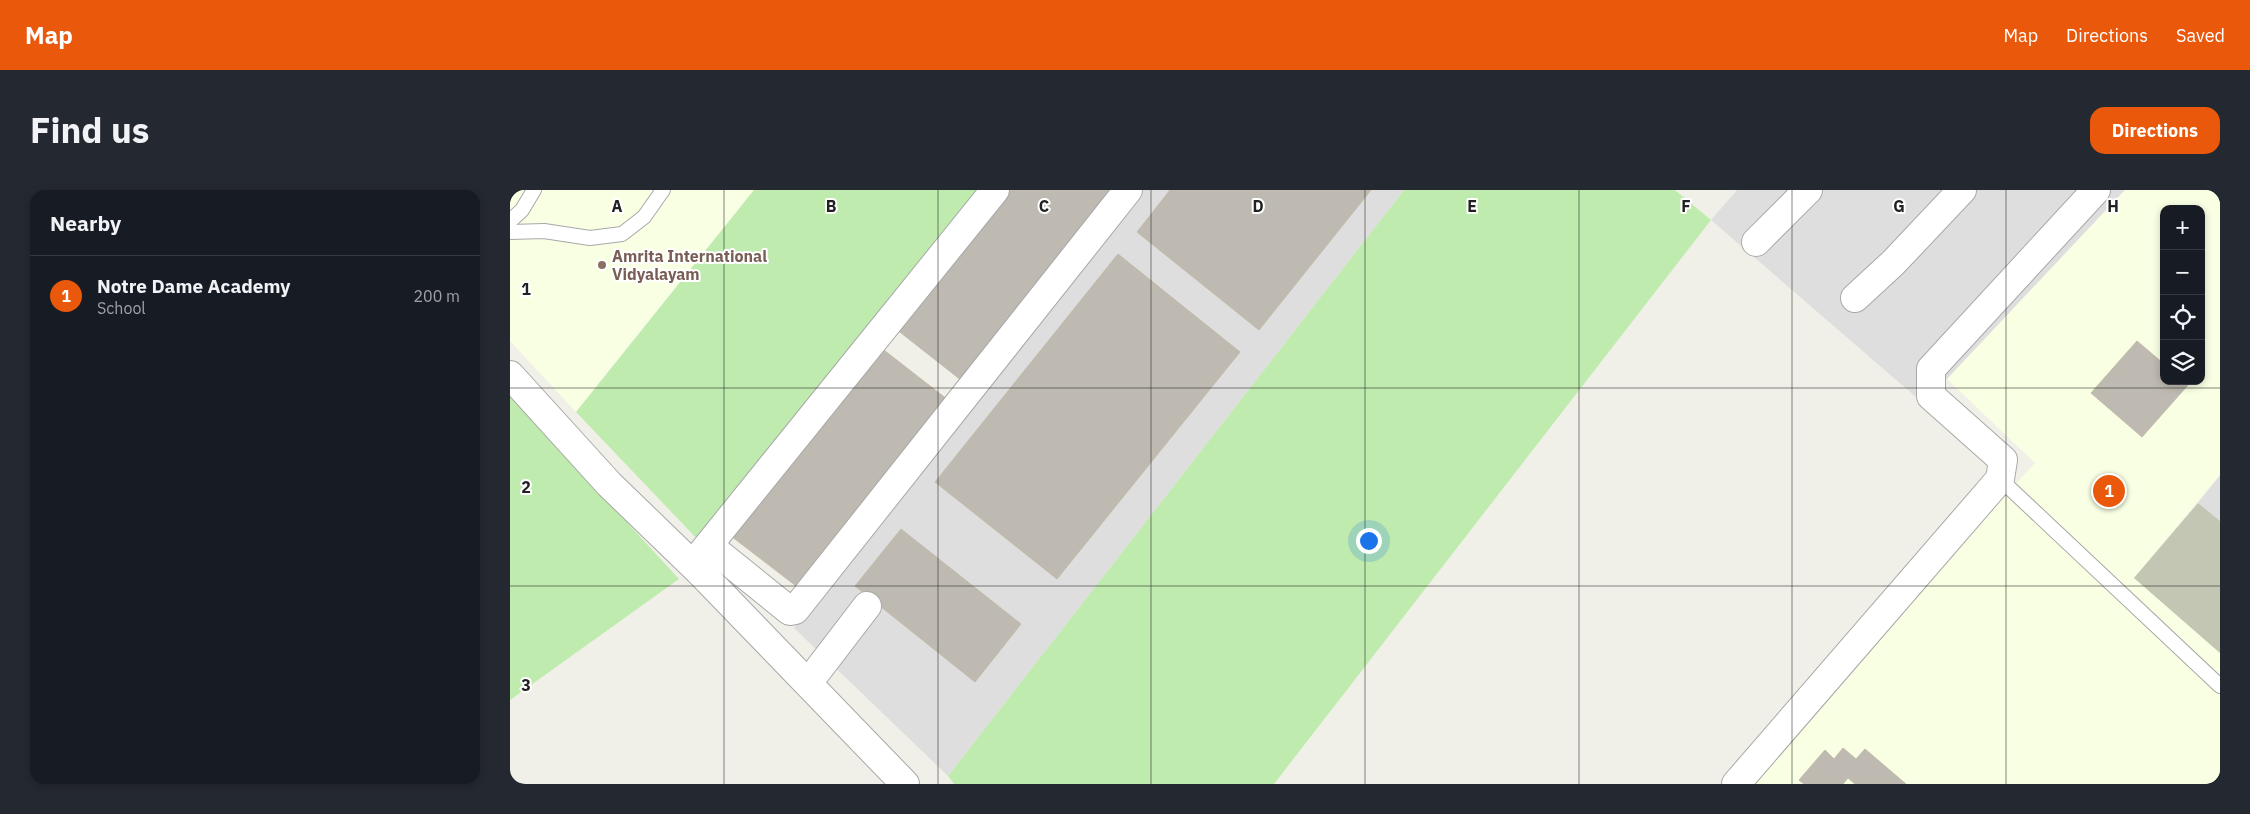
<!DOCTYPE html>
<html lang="en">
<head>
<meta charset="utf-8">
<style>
	body { margin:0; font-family:"IBM Plex Sans",sans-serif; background:#242831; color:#f1f3f6 }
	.controls { position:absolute; right:15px; top:15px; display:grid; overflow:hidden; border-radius:10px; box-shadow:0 2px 8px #0003 }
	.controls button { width:45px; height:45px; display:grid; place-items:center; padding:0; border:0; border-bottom:1px solid #363941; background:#171b24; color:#f1f3f6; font:25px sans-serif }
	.you { position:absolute; left:858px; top:350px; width:18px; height:18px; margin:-12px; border:4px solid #fff; border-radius:50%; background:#1a73e8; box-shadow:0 0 0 8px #1a73e833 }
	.badge { display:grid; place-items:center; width:32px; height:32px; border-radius:50%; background:#ea580c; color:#fff; font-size:16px; font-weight:700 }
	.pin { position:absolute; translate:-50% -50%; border:2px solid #fff; box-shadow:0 1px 5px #0006 }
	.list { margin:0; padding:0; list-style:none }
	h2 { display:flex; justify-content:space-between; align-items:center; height:65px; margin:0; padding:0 20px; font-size:21px }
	h2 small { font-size:16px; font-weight:400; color:#9ea1a6 }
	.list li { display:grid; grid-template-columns:32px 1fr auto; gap:15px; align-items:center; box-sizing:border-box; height:80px; padding:0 20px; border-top:1px solid #363941 }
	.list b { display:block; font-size:19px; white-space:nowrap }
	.list p { margin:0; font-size:16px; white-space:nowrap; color:#9ea1a6 }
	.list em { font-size:16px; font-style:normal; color:#9ea1a6 }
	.icon { flex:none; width:28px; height:28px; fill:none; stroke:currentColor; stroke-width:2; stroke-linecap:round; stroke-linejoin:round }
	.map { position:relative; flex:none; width:1710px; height:594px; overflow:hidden; border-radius:15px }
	header { display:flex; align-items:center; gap:30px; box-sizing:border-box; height:70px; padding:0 25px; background:#ea580c; color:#fff }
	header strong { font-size:24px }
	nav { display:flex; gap:28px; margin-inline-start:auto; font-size:18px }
	.intro { display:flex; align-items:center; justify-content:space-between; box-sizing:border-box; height:120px; padding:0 30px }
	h1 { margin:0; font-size:35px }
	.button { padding:12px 22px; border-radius:15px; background:#ea580c; color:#fff; font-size:18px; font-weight:700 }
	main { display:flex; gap:30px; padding:0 30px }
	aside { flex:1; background:#171b24; border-radius:15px; box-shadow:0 2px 8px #0003 }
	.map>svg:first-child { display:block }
</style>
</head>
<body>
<header>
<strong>Map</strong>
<nav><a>Map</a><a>Directions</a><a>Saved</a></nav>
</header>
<div class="intro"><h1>Find us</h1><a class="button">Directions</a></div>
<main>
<aside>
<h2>Nearby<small></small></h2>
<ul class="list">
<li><span class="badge">1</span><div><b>Notre Dame Academy</b><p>School</p></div><em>200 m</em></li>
</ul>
</aside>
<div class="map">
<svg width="1710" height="594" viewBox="0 0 1710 594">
	<rect width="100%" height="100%" fill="#f1f0e8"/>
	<g fill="#dfdede">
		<polygon points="631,0 894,0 438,586 284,438"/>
		<polygon points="1227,0 1615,0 1414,214 1201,30"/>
		<polygon points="1710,285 1710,331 1688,313"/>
	</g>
	<g fill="#f9ffe3" fill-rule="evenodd">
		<polygon points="0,0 244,0 66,222 0,151"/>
		<path d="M1615 0H1710V285L1624 388 1710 463V594H1233L1525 273 1437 189ZM1654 19H1691V191H1654Z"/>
	</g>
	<polygon fill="#c2c6b3" points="1688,313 1710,331 1710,463 1624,388"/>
	<g fill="#bfebae">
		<polygon points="244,0 474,0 191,353 66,222"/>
		<polygon points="894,0 1165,0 1201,30 764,594 444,594 438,586"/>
		<polygon points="0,205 169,389 0,510"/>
	</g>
	<g fill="#bebab1" stroke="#c3bbaa">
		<polygon points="496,0 608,0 456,194 386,139"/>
		<polygon points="660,0 861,0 749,140 627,42"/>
		<polygon points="608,64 730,162 547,389 425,292"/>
		<polygon points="1627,151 1654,174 1654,191 1674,191 1678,195 1632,247 1581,203"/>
		<polygon points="370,157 438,210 290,399 221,346"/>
		<polygon points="391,339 511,434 465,492 345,396"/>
		<polygon points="1333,558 1346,569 1355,559 1396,594 1345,594 1338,588 1333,594 1294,594 1289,590 1315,560 1324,569"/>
	</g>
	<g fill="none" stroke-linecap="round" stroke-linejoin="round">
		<g stroke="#a8a8a8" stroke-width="16">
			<g id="lane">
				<polyline points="0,31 12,20 24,0"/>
				<polyline points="0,42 34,41 80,48 112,44 134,27 153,0"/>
				<polyline points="1490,289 1710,496"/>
			</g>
		</g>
		<g stroke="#a8a8a8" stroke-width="30">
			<g id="street">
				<polyline points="1246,52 1298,0"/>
				<polyline points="1345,108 1383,73 1452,0"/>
				<polyline points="0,185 99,294 191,383 395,594"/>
				<polyline points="184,373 485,0"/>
				<polyline points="191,383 208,363 275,417 280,421 285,420 618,0"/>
				<polyline points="298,493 357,416"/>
				<polyline points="1226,594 1490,289 1493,270 1421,206 1421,179 1586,0"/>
			</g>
		</g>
		<use href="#lane" stroke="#fff" stroke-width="14"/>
		<use href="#street" stroke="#fff" stroke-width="28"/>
	</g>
	<path fill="none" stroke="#212121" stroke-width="1" stroke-opacity="0.55" d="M214 0V594M428 0V594M641 0V594M855 0V594M1069 0V594M1282 0V594M1496 0V594M0 198H1710M0 396H1710"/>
	<circle fill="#8d6e63" stroke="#fff" stroke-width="2" cx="92" cy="75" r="5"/>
	<g text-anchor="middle" stroke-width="4" stroke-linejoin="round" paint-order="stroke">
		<g font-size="16" font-weight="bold" fill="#785e54" stroke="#fff" text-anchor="start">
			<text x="102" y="72">Amrita International<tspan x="102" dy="18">Vidyalayam</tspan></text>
		</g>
	</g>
	<g font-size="16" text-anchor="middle" font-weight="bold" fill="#212121" stroke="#fff" stroke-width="4" stroke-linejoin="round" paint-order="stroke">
		<text x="107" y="22">A</text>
		<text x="321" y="22">B</text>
		<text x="534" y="22">C</text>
		<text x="748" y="22">D</text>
		<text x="962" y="22">E</text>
		<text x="1176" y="22">F</text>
		<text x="1389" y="22">G</text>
		<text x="1603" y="22">H</text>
		<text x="16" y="105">1</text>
		<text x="16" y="303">2</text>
		<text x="16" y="501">3</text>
	</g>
</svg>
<div class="controls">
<button>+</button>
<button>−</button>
<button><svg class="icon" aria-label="locate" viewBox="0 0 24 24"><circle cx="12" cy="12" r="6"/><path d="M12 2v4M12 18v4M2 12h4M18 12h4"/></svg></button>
<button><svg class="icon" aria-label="layers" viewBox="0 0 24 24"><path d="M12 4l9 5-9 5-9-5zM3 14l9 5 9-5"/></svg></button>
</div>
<div class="you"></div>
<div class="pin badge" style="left:1599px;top:301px">1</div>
</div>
</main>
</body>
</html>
